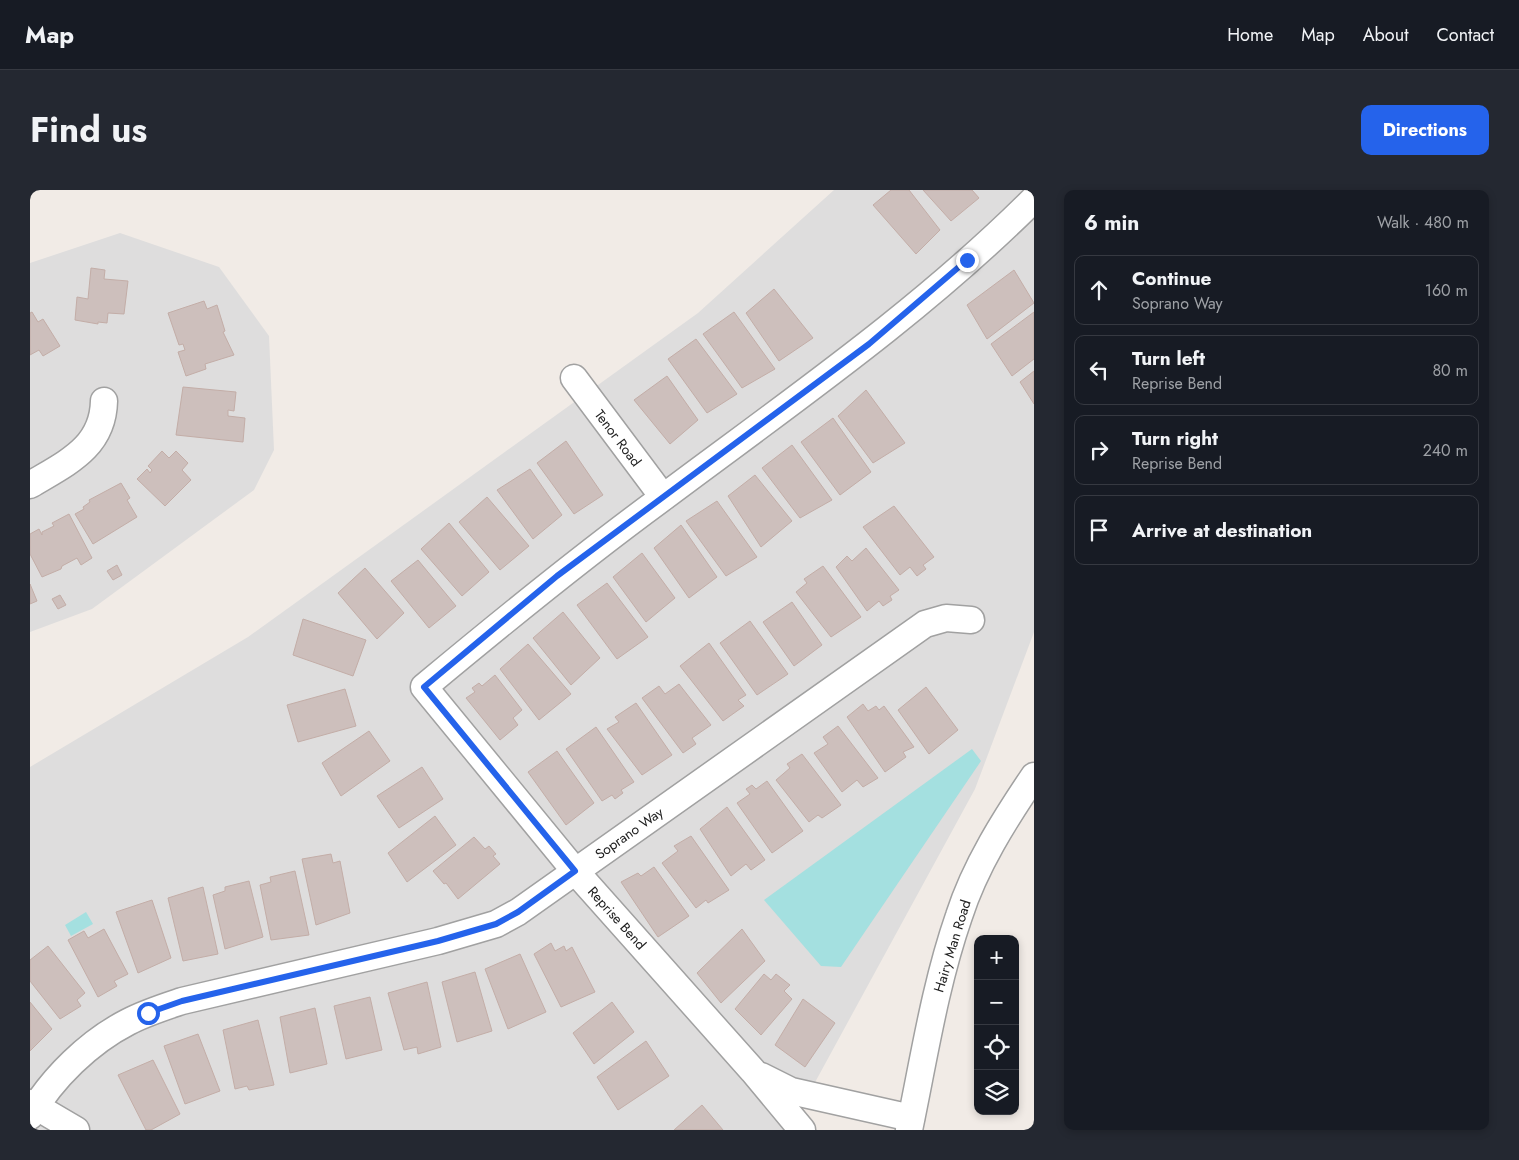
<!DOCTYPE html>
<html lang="en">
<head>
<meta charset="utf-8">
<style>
	body { margin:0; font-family:Jost,sans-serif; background:#242831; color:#f1f3f6 }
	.controls { position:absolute; right:15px; bottom:15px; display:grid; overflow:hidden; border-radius:10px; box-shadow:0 2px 8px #0003 }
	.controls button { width:45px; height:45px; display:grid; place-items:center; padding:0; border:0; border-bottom:1px solid #363941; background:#171b24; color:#f1f3f6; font:25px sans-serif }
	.stop { position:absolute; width:15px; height:15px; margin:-11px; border:4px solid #2563eb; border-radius:50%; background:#fff }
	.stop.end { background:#2563eb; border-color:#fff; box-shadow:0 1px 5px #0008 }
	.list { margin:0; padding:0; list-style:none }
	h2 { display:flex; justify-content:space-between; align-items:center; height:65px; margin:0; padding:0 20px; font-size:21px }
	h2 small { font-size:16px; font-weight:400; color:#9ea1a6 }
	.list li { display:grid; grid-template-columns:32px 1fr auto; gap:15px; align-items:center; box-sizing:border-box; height:70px; margin:0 10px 10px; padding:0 10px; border:1px solid #363941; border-radius:10px }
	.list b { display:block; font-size:19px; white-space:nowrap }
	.list p { margin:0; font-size:16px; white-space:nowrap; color:#9ea1a6 }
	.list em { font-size:16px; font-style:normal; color:#9ea1a6 }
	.icon { flex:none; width:28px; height:28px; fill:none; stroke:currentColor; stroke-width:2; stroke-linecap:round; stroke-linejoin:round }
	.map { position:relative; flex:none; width:1004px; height:940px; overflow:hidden; border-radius:10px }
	header { display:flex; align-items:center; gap:30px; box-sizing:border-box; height:70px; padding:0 25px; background:#171b24; border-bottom:1px solid #363941 }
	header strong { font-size:24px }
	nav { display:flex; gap:28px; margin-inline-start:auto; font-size:18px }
	.intro { display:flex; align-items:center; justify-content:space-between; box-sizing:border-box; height:120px; padding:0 30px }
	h1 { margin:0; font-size:35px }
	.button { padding:12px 22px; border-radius:10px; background:#2563eb; color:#fff; font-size:18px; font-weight:700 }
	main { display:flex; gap:30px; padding:0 30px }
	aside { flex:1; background:#171b24; border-radius:10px; box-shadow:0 2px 8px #0003 }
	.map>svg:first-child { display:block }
</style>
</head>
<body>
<header>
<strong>Map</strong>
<nav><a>Home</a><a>Map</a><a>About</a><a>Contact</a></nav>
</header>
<div class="intro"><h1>Find us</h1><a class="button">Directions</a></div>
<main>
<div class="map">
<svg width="1004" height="940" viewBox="0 0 1004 940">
	<rect width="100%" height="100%" fill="#f1ebe6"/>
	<g fill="#dedddd">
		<polygon points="804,0 1004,0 1004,442 945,599 759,940 0,940 0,577 218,447 668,123"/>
		<polygon points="90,43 189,77 239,146 244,260 224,300 62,419 0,442 0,73"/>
	</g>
	<g fill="#a4e0e0">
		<polygon points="942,559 951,571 811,777 791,776 734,710"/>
		<polygon points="56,722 63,734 41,746 35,735"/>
	</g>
	<g fill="#cdbfbc" stroke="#c3ada7">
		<polygon points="861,0 879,0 910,40 886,64 843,15"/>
		<polygon points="893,0 942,0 949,8 921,31"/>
		<polygon points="61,78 75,80 74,89 98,91 94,124 78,123 77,133 68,132 68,134 45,130 47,107 58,109"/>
		<polygon points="984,80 1004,113 957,149 937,115"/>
		<polygon points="744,99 783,148 749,171 716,123"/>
		<polygon points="174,111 177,119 187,115 195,141 193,142 204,165 175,174 176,179 156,186 148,162 155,160 153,154 149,155 138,123"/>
		<polygon points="2,122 8,132 13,129 30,156 13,166 9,160 0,165 0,123"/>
		<polygon points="704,122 745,179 712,198 673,144"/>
		<polygon points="1004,122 1004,169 982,186 961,154"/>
		<polygon points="666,149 707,204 677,223 638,169"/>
		<polygon points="1004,181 1004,214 990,192"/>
		<polygon points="637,186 668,230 640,254 604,210"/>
		<polygon points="153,197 206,202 204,221 198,220 198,226 215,228 213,252 146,245"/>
		<polygon points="836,200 875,253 843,273 808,226"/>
		<polygon points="803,228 841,282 810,305 771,252"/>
		<polygon points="536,251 573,305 544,324 507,273"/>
		<polygon points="762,255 802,310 770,328 732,278"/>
		<polygon points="132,261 139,268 146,261 158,273 152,280 161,290 135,316 107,289 117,279 120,283 122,280 118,276"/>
		<polygon points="500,279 532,325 503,349 467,300"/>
		<polygon points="725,285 762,331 731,357 698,306"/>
		<polygon points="91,293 100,308 97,310 107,327 63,354 45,324 54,319 53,317 60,312 59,310"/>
		<polygon points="457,307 499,356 470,380 429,332"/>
		<polygon points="687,311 727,367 696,386 656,331"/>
		<polygon points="864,316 904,367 893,375 896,379 887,386 880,377 870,385 833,337"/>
		<polygon points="39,324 62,368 51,375 47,368 32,376 31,379 12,387 0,364 0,344 9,339 12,345 12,342 24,336 22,333"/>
		<polygon points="419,333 459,382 432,406 391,359"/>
		<polygon points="651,335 687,387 659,408 624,358"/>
		<polygon points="836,358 869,400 860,406 862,410 853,416 849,411 837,421 806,377 817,366 822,371"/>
		<polygon points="612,363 645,408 616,432 583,387"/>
		<polygon points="388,370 426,416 399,438 361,391"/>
		<polygon points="87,375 92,385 83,390 77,381"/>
		<polygon points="793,376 831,427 801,447 766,402 777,393 774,389"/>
		<polygon points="335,378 374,423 347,449 308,403"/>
		<polygon points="577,393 618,447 587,469 547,415"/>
		<polygon points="0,394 7,411 0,414"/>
		<polygon points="30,405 36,415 28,419 22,409"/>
		<polygon points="762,412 792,455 764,476 733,432"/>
		<polygon points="533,422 570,468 541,495 503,448"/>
		<polygon points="273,429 336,450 323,486 263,465"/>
		<polygon points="720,431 758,484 727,505 690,453"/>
		<polygon points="679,453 716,505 708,510 714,516 693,531 650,476"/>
		<polygon points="498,454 541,504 509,530 470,479"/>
		<polygon points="465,485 492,520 483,528 488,535 470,550 436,508 445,502 442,498 449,493 452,496"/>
		<polygon points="649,494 681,535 662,548 666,554 653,563 612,508 629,496 635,504"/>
		<polygon points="896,497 928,540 899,564 868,520"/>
		<polygon points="315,499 326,536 268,552 257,515"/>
		<polygon points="606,513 642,565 612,585 577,539 589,532 585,527"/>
		<polygon points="833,514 838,521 846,516 849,520 854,516 884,557 873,562 876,567 855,582 817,527"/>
		<polygon points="808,536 848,588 833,597 827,590 812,602 784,563 798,554 793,547"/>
		<polygon points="566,537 604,592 591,600 593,603 585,609 582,605 572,611 536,559"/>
		<polygon points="339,541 360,571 311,606 292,573"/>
		<polygon points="527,561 564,613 536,635 498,582"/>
		<polygon points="772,564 811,615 792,628 788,625 779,632 746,590 760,578 757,574"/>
		<polygon points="392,577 413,609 369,638 347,606"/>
		<polygon points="737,591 773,641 742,663 707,613 720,604 716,599 722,595 726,599"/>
		<polygon points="697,617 735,670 721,680 716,674 701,686 670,639"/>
		<polygon points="405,626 426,655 377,692 358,663"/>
		<polygon points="661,646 699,700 678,713 676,710 666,718 632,673 648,661 644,656"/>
		<polygon points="444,647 455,659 459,656 466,664 463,666 470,674 428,709 416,693 414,694 403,681"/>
		<polygon points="301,664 303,673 310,671 320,723 286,735 272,669"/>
		<polygon points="624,677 659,726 628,747 591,692 608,683 611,686"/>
		<polygon points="265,681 279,745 241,750 230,695 241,692 240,687"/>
		<polygon points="219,691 233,747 195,759 183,705 195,701 195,697"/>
		<polygon points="173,697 188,764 153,771 138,708"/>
		<polygon points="122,710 141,768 108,783 86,722"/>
		<polygon points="74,739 98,784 84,791 87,796 68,807 38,750 54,741 58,748"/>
		<polygon points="712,739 735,771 691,813 667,783"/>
		<polygon points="521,753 525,761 534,756 536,761 542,757 565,802 531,817 504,764"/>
		<polygon points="18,756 55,803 47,810 51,816 30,829 0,791 0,770"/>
		<polygon points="490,764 516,822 478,839 455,779"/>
		<polygon points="445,782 462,841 427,852 412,792"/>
		<polygon points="734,784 741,790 746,784 760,795 754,801 762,809 731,845 705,819"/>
		<polygon points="397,792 411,857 388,864 387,857 374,860 358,803"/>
		<polygon points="340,807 352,860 316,869 304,816"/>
		<polygon points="773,809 805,833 775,877 745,855"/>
		<polygon points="0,812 22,839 0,861"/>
		<polygon points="582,812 604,842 564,874 543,843"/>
		<polygon points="285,818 297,874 260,883 250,827"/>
		<polygon points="228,830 244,895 219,900 217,896 205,899 193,840"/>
		<polygon points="168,844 190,901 155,914 134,856"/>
		<polygon points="616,851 639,886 588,920 567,887"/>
		<polygon points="123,870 150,924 121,940 116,940 88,885"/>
		<polygon points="672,915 693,940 644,940"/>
	</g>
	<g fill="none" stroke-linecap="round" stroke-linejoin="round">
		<g stroke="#a1a1a1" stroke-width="29">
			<g id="minor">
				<polyline points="544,188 633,307"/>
				<path d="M0 295C36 273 73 258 74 211"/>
				<polyline points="731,886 761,901 881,928"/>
				<polyline points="0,913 46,940"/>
				<path d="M0 926C22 888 59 852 98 832 115 823 134 817 152 811L408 751 466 734 488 722 895 434 916 428 941 430"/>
				<path d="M772 940 723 881 545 681 394 497C472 432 549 369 631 309 759 213 891 122 1004 9"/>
				<path d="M879 940C894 868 905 795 929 726 945 676 975 629 1004 586"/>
			</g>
		</g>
		<use href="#minor" stroke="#fff" stroke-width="26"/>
	</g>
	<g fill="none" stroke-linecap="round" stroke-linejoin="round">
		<polyline stroke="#2563eb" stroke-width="6" points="118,823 152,811 408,751 466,734 488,722 545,681 394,497 527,386 839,154 937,70"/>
	</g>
	<g text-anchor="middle" stroke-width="4.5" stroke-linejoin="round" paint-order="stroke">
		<g font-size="14" fill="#202020" stroke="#fff">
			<text transform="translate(588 248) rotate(53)" y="5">Tenor Road</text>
			<text transform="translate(599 643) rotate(-35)" y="5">Soprano Way</text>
			<text transform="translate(587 728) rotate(48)" y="5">Reprise Bend</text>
			<text transform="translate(922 756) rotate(-73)" y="5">Hairy Man Road</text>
		</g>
	</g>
</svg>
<div class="controls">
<button>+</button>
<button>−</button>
<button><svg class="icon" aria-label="locate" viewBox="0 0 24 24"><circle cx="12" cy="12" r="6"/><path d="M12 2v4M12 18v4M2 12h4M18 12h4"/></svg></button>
<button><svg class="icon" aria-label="layers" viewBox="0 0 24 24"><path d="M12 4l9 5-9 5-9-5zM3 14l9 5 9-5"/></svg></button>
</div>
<div class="stop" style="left:118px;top:823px"></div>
<div class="stop end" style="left:937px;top:70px"></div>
</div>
<aside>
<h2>6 min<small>Walk · 480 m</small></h2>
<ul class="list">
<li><svg class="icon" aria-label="ahead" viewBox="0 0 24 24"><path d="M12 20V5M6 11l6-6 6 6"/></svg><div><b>Continue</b><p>Soprano Way</p></div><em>160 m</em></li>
<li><svg class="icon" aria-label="left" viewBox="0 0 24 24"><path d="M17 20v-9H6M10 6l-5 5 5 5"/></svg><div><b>Turn left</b><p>Reprise Bend</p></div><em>80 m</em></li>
<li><svg class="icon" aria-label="right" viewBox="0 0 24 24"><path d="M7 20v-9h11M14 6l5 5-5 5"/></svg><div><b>Turn right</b><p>Reprise Bend</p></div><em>240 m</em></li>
<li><svg class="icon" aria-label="arrive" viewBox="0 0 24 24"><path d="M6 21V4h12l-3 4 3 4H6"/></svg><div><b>Arrive at destination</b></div></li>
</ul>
</aside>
</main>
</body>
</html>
